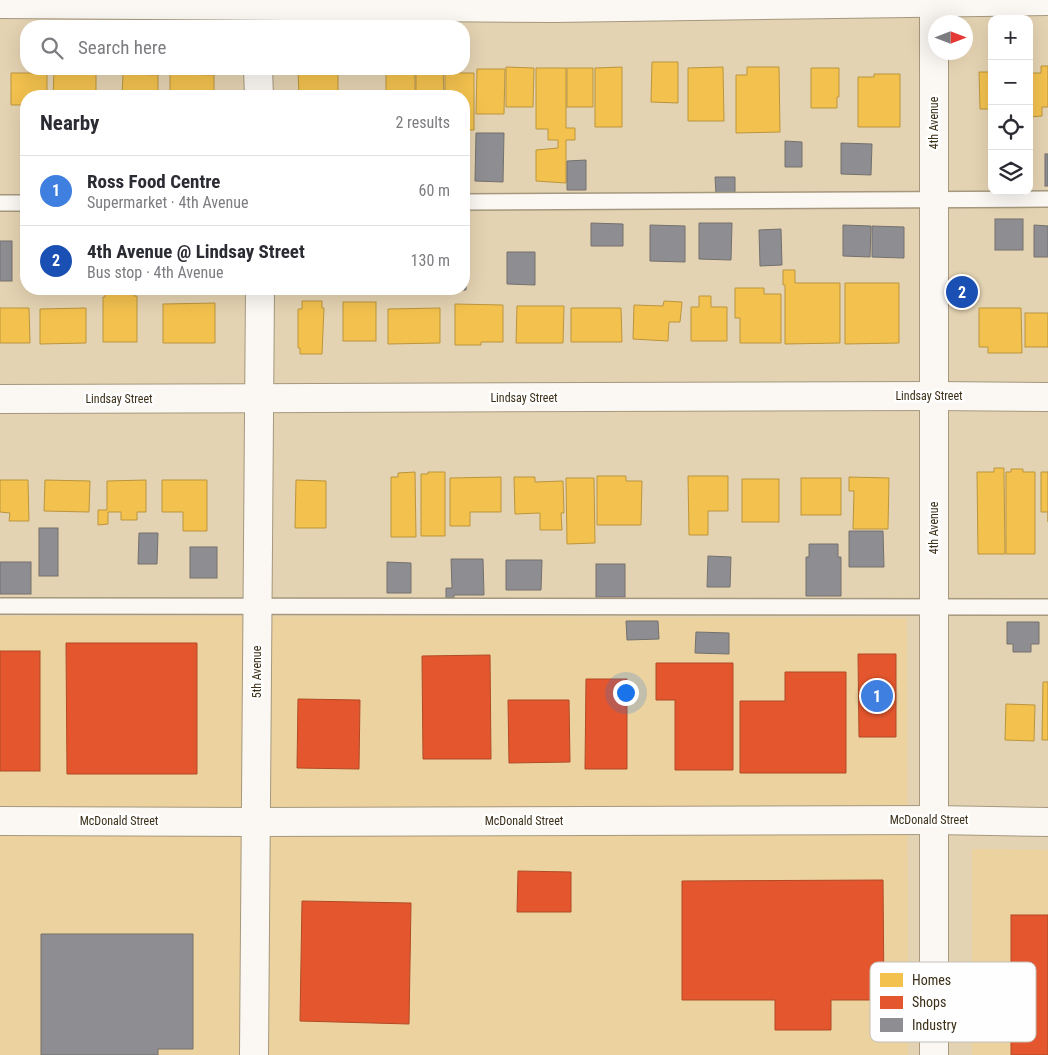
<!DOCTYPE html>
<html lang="en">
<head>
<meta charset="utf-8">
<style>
	body { margin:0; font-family:"Roboto Condensed",sans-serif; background:#f7f7f7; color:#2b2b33 }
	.controls { position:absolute; right:15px; top:15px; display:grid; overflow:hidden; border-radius:10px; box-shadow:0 5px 20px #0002 }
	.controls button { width:45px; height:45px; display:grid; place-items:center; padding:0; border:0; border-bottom:1px solid #e1e1e2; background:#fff; color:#2b2b33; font:25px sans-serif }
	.compass { position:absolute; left:928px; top:15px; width:45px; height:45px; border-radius:50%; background:#fff; box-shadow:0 5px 20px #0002; rotate:90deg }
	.you { position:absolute; left:625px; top:692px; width:18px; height:18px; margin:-12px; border:4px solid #fff; border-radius:50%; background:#1a73e8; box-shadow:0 0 0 8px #1a73e833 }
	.badge { display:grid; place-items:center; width:32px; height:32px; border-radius:50%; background:#2563eb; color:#fff; font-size:16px; font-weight:700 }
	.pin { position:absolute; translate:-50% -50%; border:2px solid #fff; box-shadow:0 1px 5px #0006 }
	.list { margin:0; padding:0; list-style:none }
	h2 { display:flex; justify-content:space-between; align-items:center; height:65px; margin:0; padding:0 20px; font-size:21px }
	h2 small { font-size:16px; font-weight:400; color:#7c7c81 }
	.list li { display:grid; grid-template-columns:32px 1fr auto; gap:15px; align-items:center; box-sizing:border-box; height:70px; padding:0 20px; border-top:1px solid #e1e1e2 }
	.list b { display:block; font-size:19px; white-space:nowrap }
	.list p { margin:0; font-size:16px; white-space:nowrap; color:#7c7c81 }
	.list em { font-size:16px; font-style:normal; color:#7c7c81 }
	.icon { flex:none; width:28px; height:28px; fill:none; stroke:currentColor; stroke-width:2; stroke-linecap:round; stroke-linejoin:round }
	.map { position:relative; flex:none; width:1048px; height:1055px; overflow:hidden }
	.search { position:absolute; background:#fff; box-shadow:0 5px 20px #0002; left:20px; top:20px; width:450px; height:55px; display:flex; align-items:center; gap:12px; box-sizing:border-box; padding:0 18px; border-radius:20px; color:#7c7c81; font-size:19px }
	.panel { position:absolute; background:#fff; box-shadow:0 5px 20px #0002; left:20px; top:90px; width:450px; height:205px; border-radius:20px }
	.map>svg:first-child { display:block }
</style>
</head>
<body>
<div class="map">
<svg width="1048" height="1055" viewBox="0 0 1048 1055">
	<rect width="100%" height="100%" fill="#e4d3b2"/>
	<g fill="#ecd29e">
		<polygon points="0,616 907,618 908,1055 0,1055"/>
		<polygon points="972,849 1048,850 1048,1055 972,1055"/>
	</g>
	<g fill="#f2c14e" stroke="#bb953e">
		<polygon points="652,62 678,62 678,103 651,102"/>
		<polygon points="1041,66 1048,66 1048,107 1042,107 1042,116 1030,117 1029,73 1041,73"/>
		<polygon points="506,67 534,68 533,107 506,107"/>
		<polygon points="622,67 622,127 595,127 595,68"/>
		<polygon points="723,67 724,121 688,121 688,68"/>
		<polygon points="747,67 779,67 780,132 736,133 736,75 747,75"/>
		<polygon points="536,68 566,68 566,128 575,128 575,140 566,140 566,183 536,181 536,150 558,148 558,140 548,140 548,129 536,129"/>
		<rect x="567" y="68" width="26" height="39"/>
		<polygon points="811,68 839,68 839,97 837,97 837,108 811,108"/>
		<polygon points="298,69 338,69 338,96 299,96"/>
		<rect x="386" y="69" width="29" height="27"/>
		<polygon points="416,69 443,69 444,96 416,96"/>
		<polygon points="445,69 460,69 460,73 474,73 474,130 464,130 464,96 445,96"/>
		<polygon points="477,69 505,69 504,114 476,114"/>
		<polygon points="54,72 96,74 96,96 53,96"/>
		<polygon points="979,72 992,72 992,109 980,109"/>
		<polygon points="11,73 47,73 47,96 26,96 26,114 26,105 11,105"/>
		<polygon points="123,74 158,75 158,96 122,96"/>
		<polygon points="170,74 214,75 214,96 170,96"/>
		<polygon points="874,74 900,74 900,127 858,127 858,77 874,77"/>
		<polygon points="783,270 795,270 795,283 840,283 840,343 785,344 785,285 783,285"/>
		<polygon points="845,283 899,283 899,343 845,344"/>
		<polygon points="735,288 764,288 764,294 781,294 781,343 740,343 740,318 735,318"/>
		<polygon points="105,289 134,289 134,296 137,296 137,342 103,342 103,297 105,297"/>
		<polygon points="699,296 711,296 711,307 727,307 727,341 691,341 691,307 699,307"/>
		<polygon points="302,301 322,301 322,308 324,308 322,354 300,354 300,348 298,348 298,309 302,309"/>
		<polygon points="664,301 682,302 680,322 669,322 668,341 633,339 634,305 663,306"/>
		<rect x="343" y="302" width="33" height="39"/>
		<polygon points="215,303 215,343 163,343 163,304"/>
		<polygon points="455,304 503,305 503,342 481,342 481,345 455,345"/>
		<polygon points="517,306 564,306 563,343 516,343"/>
		<polygon points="0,308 29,308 30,343 0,343"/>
		<polygon points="86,308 86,343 40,344 40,309"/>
		<polygon points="440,308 440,343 388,344 388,309"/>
		<polygon points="571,308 621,308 622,342 571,342"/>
		<polygon points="979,308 1021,308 1022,353 988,353 988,347 979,347"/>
		<rect x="1025" y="313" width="23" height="34"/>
		<polygon points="994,468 1004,468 1004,472 1005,554 978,554 977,472 994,472"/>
		<polygon points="1011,469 1023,469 1023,472 1035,472 1035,554 1006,554 1006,472 1011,472"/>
		<polygon points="415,472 416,537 391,537 391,477 398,477 398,473"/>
		<polygon points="428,472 445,472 445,536 421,536 421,474 428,474"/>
		<polygon points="1041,472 1048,472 1048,522 1048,512 1041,512"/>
		<polygon points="597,476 626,476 626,481 642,481 641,525 597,525"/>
		<polygon points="688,476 728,476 728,511 708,511 708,535 689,535"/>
		<polygon points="501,477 501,512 470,512 470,526 450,526 450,478"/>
		<polygon points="514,477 535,477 535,482 563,481 564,513 561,513 562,530 540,530 540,513 515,514"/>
		<polygon points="849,477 889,478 888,529 853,529 854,491 849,491"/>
		<polygon points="566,478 594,478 595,543 567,544"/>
		<rect x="801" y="478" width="40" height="37"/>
		<rect x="742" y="479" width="37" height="43"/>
		<polygon points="0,480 28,480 29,521 9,521 10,513 0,512"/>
		<polygon points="45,480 90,481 89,512 44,511"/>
		<polygon points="146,480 146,512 137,512 137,520 121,520 121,512 108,512 108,524 98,525 98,510 107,510 107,481"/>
		<polygon points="162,480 207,480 207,531 183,531 183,512 162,512"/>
		<polygon points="296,480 326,481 326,528 295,528"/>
		<polygon points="1043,682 1048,682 1048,740 1042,740"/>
		<polygon points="1006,704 1035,705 1034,741 1005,740"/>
	</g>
	<g fill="#e4572e" stroke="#b14b27">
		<polygon points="66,643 197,643 197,774 67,774"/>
		<rect x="0" y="651" width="40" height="120"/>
		<polygon points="858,654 896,654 896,737 859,737"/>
		<polygon points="490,655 491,759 423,759 422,656"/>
		<polygon points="656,663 733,663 733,770 675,770 675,700 656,700"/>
		<polygon points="785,672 846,672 846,773 740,773 740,701 785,701"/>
		<polygon points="586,679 627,679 627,769 585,769"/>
		<polygon points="298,699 360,700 359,769 297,768"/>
		<polygon points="508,700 569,700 570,762 509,763"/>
		<polygon points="518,871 571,872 571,912 517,912"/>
		<polygon points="883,880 884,1000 831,1000 831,1030 775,1030 775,1000 682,1000 682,881"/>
		<polygon points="302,901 411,903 409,1024 300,1021"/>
		<rect x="1011" y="915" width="37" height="140"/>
	</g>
	<g fill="#8d8d92" stroke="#74716d">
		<polygon points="476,133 504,133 503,182 475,181"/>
		<polygon points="785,141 802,142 802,167 785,167"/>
		<polygon points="841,143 872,144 871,175 841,174"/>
		<rect x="1045" y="154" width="3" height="32"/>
		<polygon points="586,160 586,190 567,190 567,161"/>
		<polygon points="715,177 735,177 735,194 716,194"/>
		<rect x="995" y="219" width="28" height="31"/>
		<polygon points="591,223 623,224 623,246 591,246"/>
		<polygon points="699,223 732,223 731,260 699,259"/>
		<polygon points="650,225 685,226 685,262 650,261"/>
		<polygon points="843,225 871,226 870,257 843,256"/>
		<polygon points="1034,225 1048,226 1048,257 1034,257"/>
		<polygon points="872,226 904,227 904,258 872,257"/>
		<polygon points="781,229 782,265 760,266 759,230"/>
		<rect x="0" y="241" width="12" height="40"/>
		<polygon points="507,252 535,252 535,285 507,284"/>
		<polygon points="464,260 467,260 466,290 446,290 446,289 464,289"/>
		<rect x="39" y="528" width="19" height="48"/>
		<polygon points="849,531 883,531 884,567 849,567"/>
		<polygon points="139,533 158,533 157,564 138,564"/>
		<polygon points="809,544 838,544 838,557 841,557 841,596 806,596 806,557 809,557"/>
		<rect x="190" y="547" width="27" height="31"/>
		<polygon points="708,556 731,557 730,587 707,587"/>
		<polygon points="451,559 483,559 484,595 454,595 454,598 446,598 446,588 452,588"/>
		<polygon points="506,560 542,560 541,590 506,590"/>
		<rect x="0" y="562" width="31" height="32"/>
		<polygon points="387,562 411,563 411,593 387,593"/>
		<rect x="596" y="564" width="29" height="33"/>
		<polygon points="626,621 658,621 659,639 627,640"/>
		<polygon points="1007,622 1039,622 1039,644 1031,644 1031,652 1013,652 1013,644 1007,644"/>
		<polygon points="696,632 729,633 729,654 695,653"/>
		<polygon points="41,934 193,934 193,1049 158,1049 158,1055 41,1055"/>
	</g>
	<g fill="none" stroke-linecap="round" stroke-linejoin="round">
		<g stroke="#a5987e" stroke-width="18">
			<g id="service">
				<polyline points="464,202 1048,199"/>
				<polyline points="0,203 26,203"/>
				<polyline points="0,606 1048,607"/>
			</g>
		</g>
		<g stroke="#a5987e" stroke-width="30">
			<g id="minor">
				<polyline points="0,4 554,8 1048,1"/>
				<polyline points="258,69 259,96"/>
				<polyline points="0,399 934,396 1048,397"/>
				<polyline points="254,1055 260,289"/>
			</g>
		</g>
		<g stroke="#a5987e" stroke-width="30">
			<g id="tertiary">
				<polyline points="934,0 934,1055"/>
				<polyline points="0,821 256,822 935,820 1048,822"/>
			</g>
		</g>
		<use href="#service" stroke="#fbf8f3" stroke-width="15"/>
		<use href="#minor" stroke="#fbf8f3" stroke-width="28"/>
		<use href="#tertiary" stroke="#fbf8f3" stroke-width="28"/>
	</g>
	<g text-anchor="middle" stroke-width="5" stroke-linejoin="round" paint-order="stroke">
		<g font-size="12" fill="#3b2f17" stroke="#fefefe">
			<text transform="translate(934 123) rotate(-90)" y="4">4th Avenue</text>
			<text x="929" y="400">Lindsay Street</text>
			<text x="524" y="402">Lindsay Street</text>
			<text x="119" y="403">Lindsay Street</text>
			<text transform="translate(934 528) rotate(-90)" y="4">4th Avenue</text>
			<text transform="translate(257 672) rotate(-90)" y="4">5th Avenue</text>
			<text x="929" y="824">McDonald Street</text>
			<text x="119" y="825">McDonald Street</text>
			<text x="524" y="825">McDonald Street</text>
		</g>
	</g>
	<rect x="870" y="962" width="166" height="80" rx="8" fill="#fefefe" stroke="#c4c0b9" stroke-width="1"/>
	<rect x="880" y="973" width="23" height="14" fill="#f2c14e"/>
	<rect x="880" y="996" width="23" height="13" fill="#e4572e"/>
	<rect x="880" y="1018" width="23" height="14" fill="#8d8d92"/>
	<g font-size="14" fill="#3b2f17">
		<text x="912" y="985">Homes</text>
		<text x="912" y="1007">Shops</text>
		<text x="912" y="1030">Industry</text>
	</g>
</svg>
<div class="controls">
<button>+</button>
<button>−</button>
<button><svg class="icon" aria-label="locate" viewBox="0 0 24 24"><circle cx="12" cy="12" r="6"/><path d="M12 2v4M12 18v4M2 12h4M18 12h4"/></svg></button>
<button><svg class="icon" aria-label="layers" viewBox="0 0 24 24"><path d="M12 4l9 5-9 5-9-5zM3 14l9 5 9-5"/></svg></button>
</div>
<svg class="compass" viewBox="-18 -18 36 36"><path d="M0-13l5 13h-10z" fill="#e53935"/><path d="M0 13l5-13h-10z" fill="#7c7c81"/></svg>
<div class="you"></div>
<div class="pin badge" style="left:877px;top:696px;background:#3f7fe0">1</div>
<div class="pin badge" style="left:962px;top:292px;background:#1a4fb4">2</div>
<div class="search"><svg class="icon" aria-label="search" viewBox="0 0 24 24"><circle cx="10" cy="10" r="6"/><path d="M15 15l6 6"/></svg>Search here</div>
<section class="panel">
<h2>Nearby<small>2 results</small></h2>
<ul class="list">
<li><span class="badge" style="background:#3f7fe0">1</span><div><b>Ross Food Centre</b><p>Supermarket · 4th Avenue</p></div><em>60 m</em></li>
<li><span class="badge" style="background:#1a4fb4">2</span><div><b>4th Avenue @ Lindsay Street</b><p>Bus stop · 4th Avenue</p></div><em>130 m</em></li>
</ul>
</section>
</div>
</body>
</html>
